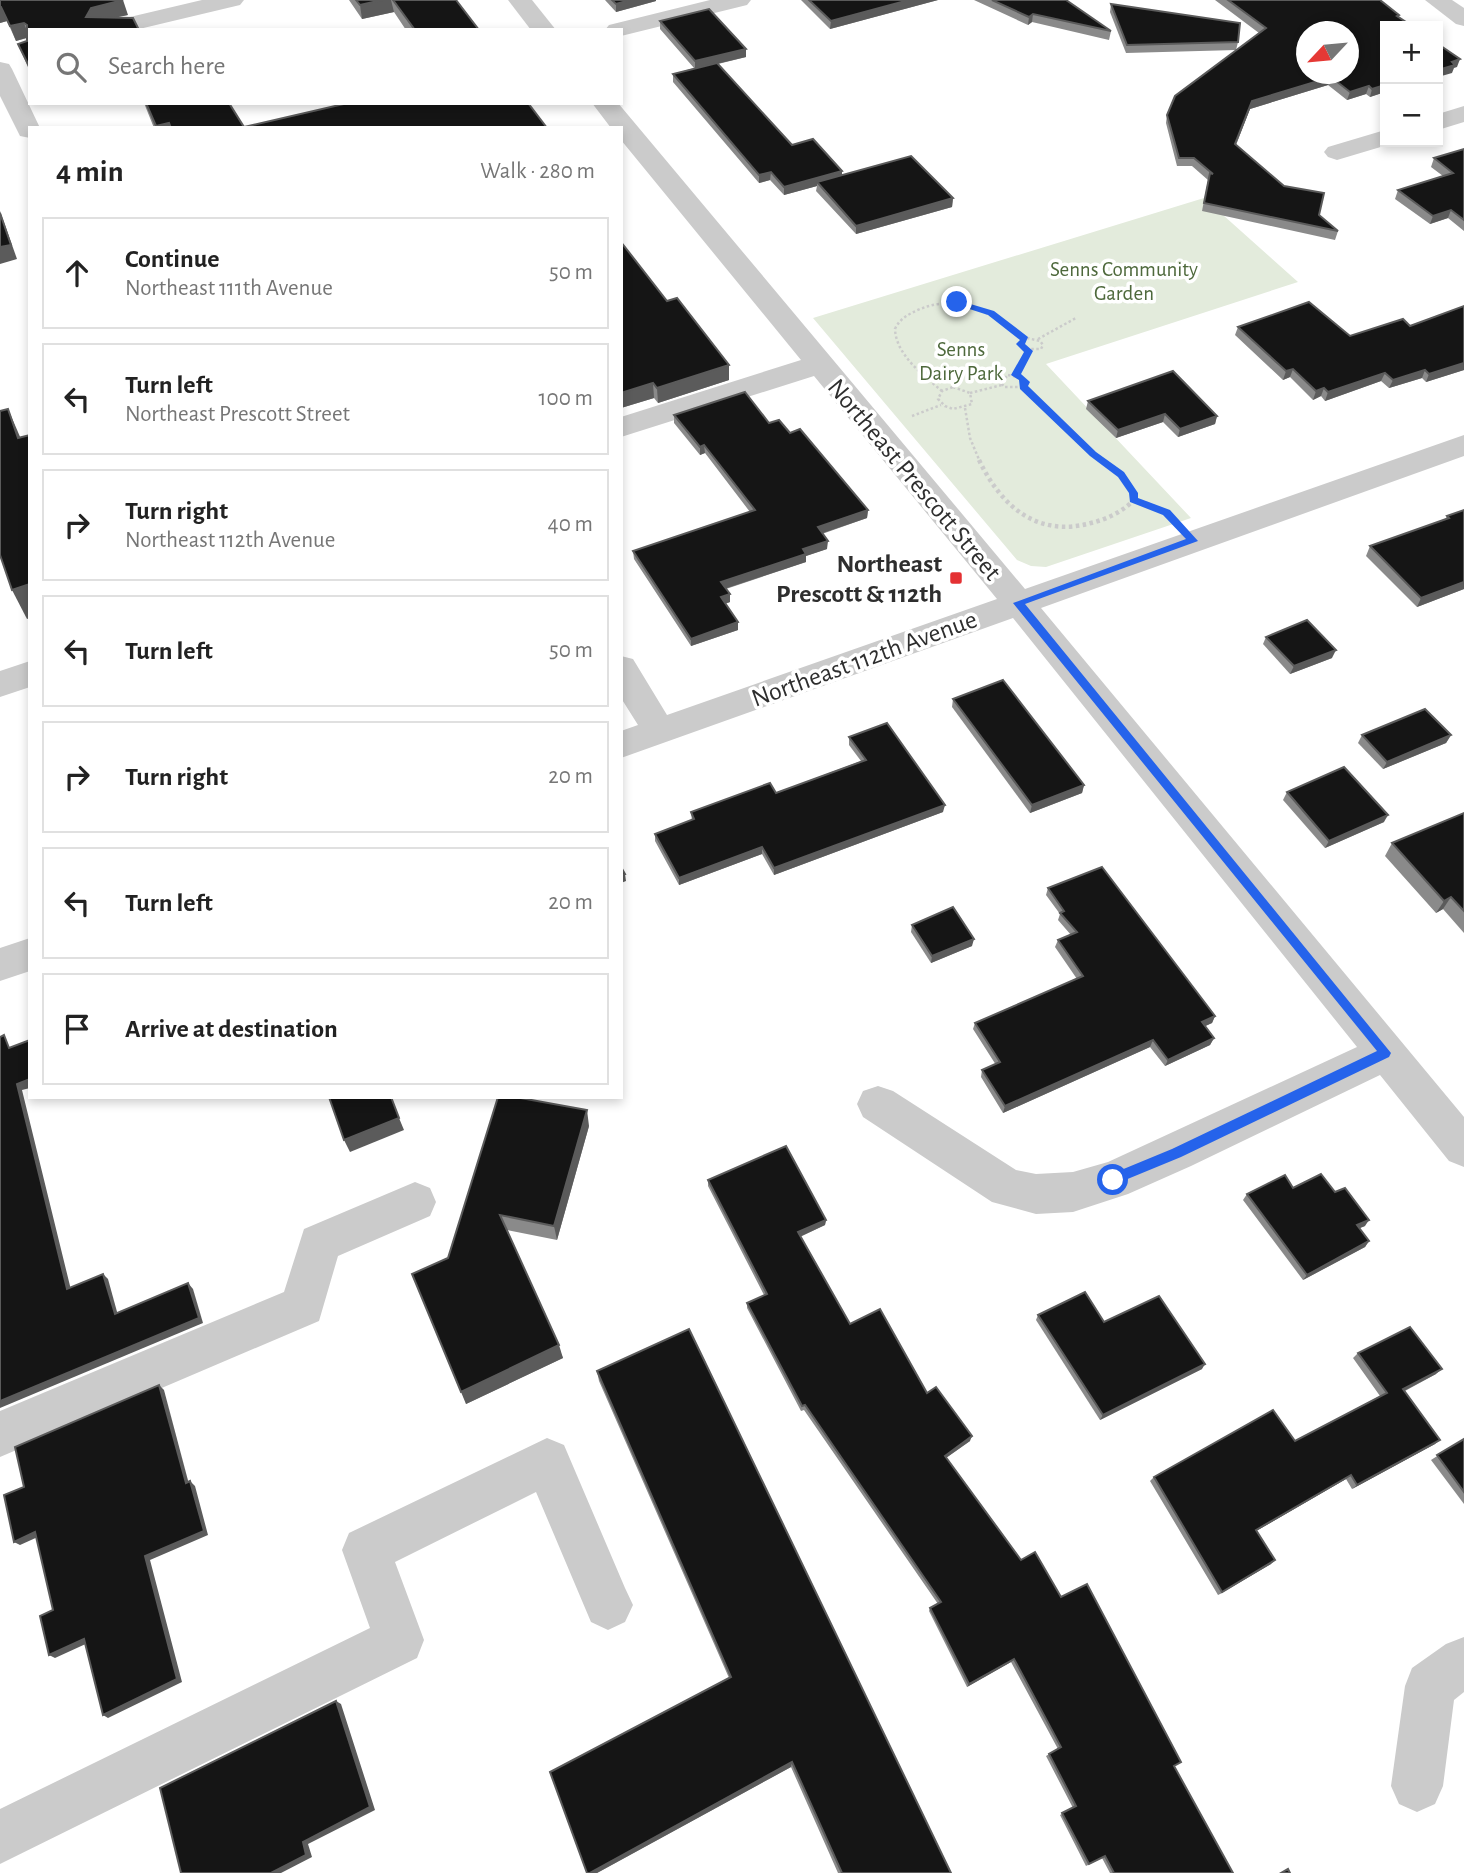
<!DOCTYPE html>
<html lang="en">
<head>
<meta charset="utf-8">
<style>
	body { margin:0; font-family:"Alegreya Sans",sans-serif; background:#f6f6f6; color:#222 }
	.controls { position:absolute; right:21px; top:21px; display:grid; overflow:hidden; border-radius:0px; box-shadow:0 4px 10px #0003 }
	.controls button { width:63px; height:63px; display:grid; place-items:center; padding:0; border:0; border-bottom:2px solid #e0e0e0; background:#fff; color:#222; font:35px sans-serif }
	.compass { position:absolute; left:1296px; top:21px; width:63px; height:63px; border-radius:50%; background:#fff; box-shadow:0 4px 10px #0003; rotate:244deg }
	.stop { position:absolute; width:21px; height:21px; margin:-16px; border:5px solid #2563eb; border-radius:50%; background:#fff }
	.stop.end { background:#2563eb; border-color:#fff; box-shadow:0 2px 7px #0008 }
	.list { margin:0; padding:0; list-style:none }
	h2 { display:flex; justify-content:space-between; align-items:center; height:91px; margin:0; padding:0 28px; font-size:30px }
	h2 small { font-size:23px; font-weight:400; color:#767676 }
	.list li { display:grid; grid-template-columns:46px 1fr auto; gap:21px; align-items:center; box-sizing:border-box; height:112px; margin:0 14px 14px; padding:0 14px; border:2px solid #e0e0e0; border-radius:0px }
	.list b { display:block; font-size:26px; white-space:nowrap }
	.list p { margin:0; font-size:23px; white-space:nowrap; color:#767676 }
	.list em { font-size:23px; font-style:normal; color:#767676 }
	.icon { flex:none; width:38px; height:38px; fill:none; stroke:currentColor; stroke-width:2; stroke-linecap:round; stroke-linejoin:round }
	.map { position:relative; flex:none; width:1464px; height:1873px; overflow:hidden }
	.search { position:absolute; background:#fff; box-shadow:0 4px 10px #0003; left:28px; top:28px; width:595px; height:77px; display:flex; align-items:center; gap:18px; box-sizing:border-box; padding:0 24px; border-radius:0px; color:#767676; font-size:26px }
	.panel { position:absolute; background:#fff; box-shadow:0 4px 10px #0003; left:28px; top:126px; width:595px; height:973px; border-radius:0px }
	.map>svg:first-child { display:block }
</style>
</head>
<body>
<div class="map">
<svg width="1464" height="1873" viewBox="0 0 1464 1873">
	<rect width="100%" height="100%" fill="#fff"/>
	<polygon fill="#e3ebdc" points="1204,198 1298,282 1046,364 1191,518 1046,567 1031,566 1017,560 813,318"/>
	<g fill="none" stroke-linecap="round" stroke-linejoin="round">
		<g stroke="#cbcbcb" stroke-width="2.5" stroke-dasharray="2.5 2.5" stroke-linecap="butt">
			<polygon points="1027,338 1040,341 1043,345 1041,349 1023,349 1020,344"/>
			<polyline points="1038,339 1076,318"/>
			<polygon points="1008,375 1022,378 1024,387 1004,387 1001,382"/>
			<polyline points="1016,375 1029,351"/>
			<polygon points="953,387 970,393 972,404 953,409 945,406 938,399 942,391"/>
			<polyline points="1024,387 1104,462"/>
			<path d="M942 391C923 375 896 355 895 329 900 318 909 314 920 309 959 293 996 315 1025 339"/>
			<polyline points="970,393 1002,385"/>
			<polyline points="965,408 970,438 980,462"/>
			<polyline points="912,416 941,405"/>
		</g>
		<g stroke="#cbcbcb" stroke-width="4.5" stroke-dasharray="3.5 3.5" stroke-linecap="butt">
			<path d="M979 460C1001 506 1037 538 1091 523 1107 519 1122 512 1134 500L1151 505 1168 515"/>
			<path d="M1101 460C1115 470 1134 482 1134 500"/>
		</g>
		<g fill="#cbcbcb" fill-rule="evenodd">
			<polygon points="202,0 244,0 240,5 135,30 92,30 96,25"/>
			<polygon points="508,0 532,0 556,30 531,30"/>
			<polygon points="710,0 751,0 747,5 621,36 621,30 605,30 609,25"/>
			<polygon points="1425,0 1452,0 1464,8 1464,26 1456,24"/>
			<polygon points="0,62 9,64 12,69 40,128 30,128 30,138 20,136 0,96"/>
			<polygon points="592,103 618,103 1025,589 1464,435 1464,456 1041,608 1464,1117 1464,1167 1449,1161 1380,1075 1191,1166 1128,1194 1073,1212 1036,1214 992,1202 863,1117 857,1104 863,1091 878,1086 893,1091 1016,1170 1036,1174 1073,1172 1108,1162 1357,1047 1013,618 621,758 621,731 638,725 621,698 621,656 633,659 667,715 997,599 814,376 621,437 621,417 801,360 621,140 621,128 611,128"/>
			<polygon points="1464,106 1464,122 1438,130 1438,114"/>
			<polygon points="1385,130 1385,142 1394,143 1337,160 1328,157 1324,152 1328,147"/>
			<polygon points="30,661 30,687 0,697 0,671"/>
			<polygon points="30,938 30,971 0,981 0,948"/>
			<polygon points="415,1182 430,1188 436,1202 430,1216 338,1256 319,1321 0,1457 0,1411 284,1292 304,1229"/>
			<polygon points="547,1438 564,1445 625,1588 633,1605 625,1622 608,1630 591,1622 536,1492 395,1562 424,1640 417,1658 0,1864 0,1809 370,1628 342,1550 349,1533"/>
			<polygon points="1464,1637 1464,1692 1454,1700 1443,1786 1435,1804 1417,1812 1399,1804 1391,1786 1405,1686 1412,1668 1446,1644"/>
		</g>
	</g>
	<g fill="#8a8a8a">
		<polygon points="0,0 128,15 30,30 30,72 18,44 27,41 27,38 16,41 7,21 0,23"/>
		<polygon points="349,0 456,0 479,30 406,30 394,12 362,19"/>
		<polygon points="605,0 656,0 656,1 616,12"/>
		<polygon points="801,0 938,0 830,29"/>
		<polygon points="974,0 1066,0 1111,31 1109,40 1032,22 1028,25"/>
		<polygon points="1215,0 1380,0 1398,17 1385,92 1370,97 1366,94 1347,100 1328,85 1250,109 1236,145 1338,231 1335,240 1202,211 1208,180 1192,166 1177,166 1166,123 1167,115 1259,33"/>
		<polygon points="1111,4 1238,42 1236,50 1126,53 1110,12"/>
		<polygon points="660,21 746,57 718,64 792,145 842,171 842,175 953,198 952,207 856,234 816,191 817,186 784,195 770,180 759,183 673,82 673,74 694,68 660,29"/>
		<polygon points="144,103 229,103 244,127 547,128 154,128"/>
		<polygon points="1464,149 1464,231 1448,218 1430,224 1395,199 1398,190 1443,176 1431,167 1434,158"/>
		<polygon points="667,301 729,380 658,403 654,398 621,408"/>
		<polygon points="1464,306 1464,370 1426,382 1422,378 1389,388 1381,381 1325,401 1321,396 1313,400 1290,377 1283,380 1235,335 1238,327 1350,336 1410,326"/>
		<polygon points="1088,401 1217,416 1215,424 1178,437 1163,422 1116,438 1086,409"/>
		<polygon points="674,415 769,423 790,433 868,510 867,518 822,534 827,549 806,556 806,562 726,589 730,594 730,602 725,604 738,622 738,630 691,646 634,559 633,551 750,512 705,453 700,455 674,423"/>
		<polygon points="1464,510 1464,589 1417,607 1366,556 1370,546 1445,520 1447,516"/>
		<polygon points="1266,637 1332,658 1290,674 1263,644"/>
		<polygon points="953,699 1084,785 1082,793 1030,813 952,707"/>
		<polygon points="1362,735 1451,735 1446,743 1383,769 1358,743"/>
		<polygon points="849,737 943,812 774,875 762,854 679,885 655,841 655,834 692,821 691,812 776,793 861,761 849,745"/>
		<polygon points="1287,792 1384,822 1325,848 1283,800"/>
		<polygon points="1464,813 1464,933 1443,909 1436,913 1385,856 1392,843"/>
		<polygon points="1048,888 1215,1016 1212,1023 1205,1026 1214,1038 1210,1045 1165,1066 1150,1047 1003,1113 981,1077 982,1070 996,1065 973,1029 975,1023 1077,979 1055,947 1058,940 1071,935 1058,920 1060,914 1046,895"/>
		<polygon points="912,925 972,946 931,963 911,932"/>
		<polygon points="589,1126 557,1240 507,1230 563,1358 466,1404 448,1258"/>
		<polygon points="708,1180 826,1220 825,1225 800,1237 850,1324 927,1393 970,1441 946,1458 1021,1560 1061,1597 1174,1766 1233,1873 1110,1873 1102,1858 1086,1866 1060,1815 1073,1808 1046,1756 1058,1749 1011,1662 967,1687 929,1611 930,1608 938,1604 804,1410 801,1411 747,1308 747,1303 764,1295 708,1186"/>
		<polygon points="1293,1188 1335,1192 1365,1226 1359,1228 1369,1241 1365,1247 1303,1280 1243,1200 1247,1194"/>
		<polygon points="1038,1315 1104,1322 1202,1369 1100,1420 1036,1320"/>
		<polygon points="1358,1353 1436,1374 1405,1391 1435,1444 1352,1489 1346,1479 1256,1531 1271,1564 1218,1595 1150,1481 1154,1477 1295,1441 1380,1396 1353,1358"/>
		<polygon points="597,1371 951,1873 838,1873 791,1767 597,1873 587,1873 729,1678 599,1381"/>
		<polygon points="1464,1439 1464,1504 1431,1460"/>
	</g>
	<g fill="#5b5b5b">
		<polygon points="123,0 128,15 95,22 86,17 91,8"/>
		<polygon points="382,0 391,0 394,12 362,19 360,5"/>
		<polygon points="630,0 656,0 656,1 616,12 616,4"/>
		<polygon points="909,0 938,0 830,29 831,21"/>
		<polygon points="0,7 1,7 7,21 0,23"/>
		<polygon points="1033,14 1032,22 1028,25 1029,17"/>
		<polygon points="24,23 29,37 16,41 10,26"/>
		<polygon points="746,49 746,57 695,69 695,61"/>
		<polygon points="1460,59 1457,67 1454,68 1452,73 1438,77 1438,70 1452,62"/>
		<polygon points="1331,77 1328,85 1250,109 1233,152 1252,101"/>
		<polygon points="1385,85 1385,92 1370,97 1372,89"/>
		<polygon points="1369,86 1366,94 1347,100 1350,92"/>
		<polygon points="169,123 170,128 156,128 156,126"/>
		<polygon points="842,171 842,179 817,182 817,186 784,195 784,187"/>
		<polygon points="771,172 770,180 759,183 759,175"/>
		<polygon points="953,198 952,207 856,234 856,226"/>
		<polygon points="1451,210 1448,218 1430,224 1433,216"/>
		<polygon points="0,211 17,259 0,264"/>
		<polygon points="1464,363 1464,370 1426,382 1429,374"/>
		<polygon points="729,365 729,380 658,403 657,388"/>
		<polygon points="1293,369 1290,377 1283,380 1286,371"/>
		<polygon points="1425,370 1422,378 1389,388 1393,380"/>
		<polygon points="1385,373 1381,381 1325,401 1328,392"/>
		<polygon points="653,383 654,398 621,408 621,393"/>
		<polygon points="1324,388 1321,396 1313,400 1316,391"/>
		<polygon points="8,409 21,439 18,438"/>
		<polygon points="1165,414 1163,422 1116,438 1118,430"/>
		<polygon points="1217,416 1215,424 1178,437 1180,429"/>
		<polygon points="704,445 705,453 700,455 700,447"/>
		<polygon points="868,510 867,518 817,535 818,527"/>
		<polygon points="828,541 827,549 806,556 806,562 721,590 721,582 803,549"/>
		<polygon points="1464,582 1464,589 1417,607 1421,598"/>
		<polygon points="30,584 30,618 27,619 12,590"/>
		<polygon points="730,594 730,602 721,605 721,597"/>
		<polygon points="738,622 738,630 691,646 691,639"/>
		<polygon points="1336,650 1332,658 1290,674 1294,666"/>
		<polygon points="1451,735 1446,743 1383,769 1387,762"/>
		<polygon points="1084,785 1082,793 1030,813 1032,805"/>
		<polygon points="945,805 943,812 774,875 774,868"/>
		<polygon points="1388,815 1384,822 1325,848 1329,841"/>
		<polygon points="762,847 762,854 679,885 679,878"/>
		<polygon points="625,874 626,881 621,883 621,875"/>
		<polygon points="1451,897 1443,909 1436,913 1444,901"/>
		<polygon points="974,939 972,946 931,963 932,956"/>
		<polygon points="1215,1016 1212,1023 1199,1029 1202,1022"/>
		<polygon points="1214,1038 1210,1045 1165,1066 1168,1060"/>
		<polygon points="1153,1040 1150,1047 1003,1113 1005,1106"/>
		<polygon points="30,1079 30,1088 22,1090 72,1294 67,1289 17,1084"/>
		<polygon points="587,1110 589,1126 557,1240 554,1226"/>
		<polygon points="399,1118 404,1130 350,1152 344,1140"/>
		<polygon points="826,1220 825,1225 797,1238 798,1232"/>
		<polygon points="1369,1220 1365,1226 1353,1231 1357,1225"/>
		<polygon points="1369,1241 1365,1247 1303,1280 1307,1275"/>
		<polygon points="103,1274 108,1279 119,1319 115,1314"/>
		<polygon points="188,1283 193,1289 203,1323 0,1408 0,1401"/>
		<polygon points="559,1345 563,1358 466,1404 461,1392"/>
		<polygon points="1205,1364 1202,1369 1100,1420 1103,1415"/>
		<polygon points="1442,1369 1436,1374 1398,1394 1403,1389"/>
		<polygon points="159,1385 164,1390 190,1488 186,1483"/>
		<polygon points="972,1436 970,1441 943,1460 945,1456"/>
		<polygon points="1440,1440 1435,1444 1352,1489 1357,1485"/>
		<polygon points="1351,1475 1346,1479 1251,1534 1256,1530"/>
		<polygon points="190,1481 195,1486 208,1535 150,1560 182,1682 108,1718 103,1715 145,1556"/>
		<polygon points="35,1532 40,1536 20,1545 14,1542"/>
		<polygon points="1275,1560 1271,1564 1218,1595 1222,1592"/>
		<polygon points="84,1639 90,1642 55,1658 49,1655"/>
		<polygon points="1014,1659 1011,1662 967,1687 969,1684"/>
		<polygon points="336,1701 341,1704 375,1810 308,1844 312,1857 281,1873 271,1873 303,1842"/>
		<polygon points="792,1762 791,1767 597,1873 590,1873"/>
	</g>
	<g fill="#151515" stroke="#5b5b5b" stroke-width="2" fill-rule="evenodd">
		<polygon points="0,0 123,0 91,8 86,17 133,18 139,30 30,30 30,68 18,44 27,41 27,25 24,23 10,26 1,7 0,7"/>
		<polygon points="356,0 382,0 360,5"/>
		<polygon points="393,0 456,0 479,30 415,30"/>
		<polygon points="612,0 630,0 616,4"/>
		<polygon points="809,0 909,0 831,21"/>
		<polygon points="992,0 1066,0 1111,31 1033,14 1029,17"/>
		<path d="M1228 0H1380L1399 15 1397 16 1412 26H1385V85L1372 89 1369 86 1350 92 1331 77 1252 101 1235 144 1284 186 1324 193 1319 215 1338 231 1204 203 1210 173 1213 174 1194 158H1179L1167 115 1175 96 1266 28ZM1306 32H1348V74H1306Z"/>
		<polygon points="1111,4 1240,23 1238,42 1127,45"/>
		<polygon points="709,9 746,49 695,61 660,21"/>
		<polygon points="1438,44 1460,59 1452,62 1455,65 1438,70"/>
		<polygon points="717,63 792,145 813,139 842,171 784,187 771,172 759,175 673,74"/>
		<polygon points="146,103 229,103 244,127 348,103 528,103 547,128 171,128 169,123 156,126"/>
		<polygon points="1464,149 1464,220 1451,210 1433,216 1398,190 1453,173 1434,158"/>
		<polygon points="911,156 953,198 856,226 817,182"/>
		<polygon points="0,213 11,245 0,247"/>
		<polygon points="621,242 667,301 677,298 729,365 657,388 653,383 621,393"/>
		<polygon points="1309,302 1350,336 1403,319 1410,326 1464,306 1464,363 1429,374 1425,370 1393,380 1385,373 1328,392 1324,388 1316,391 1293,369 1286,371 1238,327"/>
		<polygon points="1173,371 1217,416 1180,429 1165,414 1118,430 1088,401"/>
		<polygon points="745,392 769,423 779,420 790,433 800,429 868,510 818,527 828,541 803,549 806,554 721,582 730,594 721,597 738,622 691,639 633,551 755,510 704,445 700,447 674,415"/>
		<polygon points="8,409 18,438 30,435 30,584 12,590 0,555 0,411"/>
		<polygon points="1464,510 1464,582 1421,598 1370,546 1449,518 1447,516"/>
		<polygon points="1307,620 1336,650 1294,666 1266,637"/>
		<polygon points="1003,680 1084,785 1032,805 953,699"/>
		<polygon points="1425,709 1451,735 1387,762 1362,735"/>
		<polygon points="887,723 945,805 774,868 762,847 679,878 655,834 694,819 691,812 770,783 776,793 866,760 849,737"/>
		<polygon points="1344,767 1388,815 1329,841 1287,792"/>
		<polygon points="1464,813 1464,911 1451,897 1444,901 1392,843"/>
		<polygon points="621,867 625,874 621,875"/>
		<polygon points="1102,867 1215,1016 1202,1022 1214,1038 1168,1060 1153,1040 1005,1106 982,1070 1000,1062 975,1023 1083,976 1058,940 1077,932 1060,913 1064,911 1048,888"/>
		<polygon points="953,907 974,939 932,956 912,925"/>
		<polygon points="4,1035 9,1048 30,1040 30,1079 17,1084 67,1289 103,1274 115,1314 188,1283 199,1318 0,1401 0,1037"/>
		<polygon points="329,1097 391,1097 399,1118 344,1140"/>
		<polygon points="498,1097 515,1097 587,1110 554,1226 500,1215 559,1345 461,1392 412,1274 448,1258"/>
		<polygon points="786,1146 826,1220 798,1232 850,1324 880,1309 927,1393 936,1387 972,1436 945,1456 1021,1560 1035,1552 1061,1597 1087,1584 1181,1762 1174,1766 1233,1873 1114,1873 1105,1856 1089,1864 1062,1813 1076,1806 1049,1754 1061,1747 1014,1659 969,1684 930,1608 941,1602 805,1405 802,1406 747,1303 767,1294 708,1180"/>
		<polygon points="1321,1174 1335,1192 1345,1188 1369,1220 1357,1225 1369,1241 1307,1275 1247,1194 1285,1175 1293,1188"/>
		<polygon points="1085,1292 1104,1322 1159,1296 1205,1364 1103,1415 1038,1315"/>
		<polygon points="1410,1327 1442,1369 1403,1389 1440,1440 1357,1485 1351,1475 1256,1530 1275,1560 1222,1592 1154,1477 1273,1410 1295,1441 1387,1393 1358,1353"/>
		<polygon points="689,1329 951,1873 842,1873 792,1762 590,1873 587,1873 550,1772 731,1677 597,1371"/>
		<polygon points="159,1385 186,1483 190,1481 204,1531 145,1556 177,1679 103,1715 84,1639 49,1655 40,1616 53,1610 35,1532 14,1542 4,1495 24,1487 15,1447"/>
		<polygon points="1464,1439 1464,1492 1437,1455"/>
		<polygon points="336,1701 370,1807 303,1842 306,1855 271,1873 181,1873 160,1788"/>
		<polygon points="1288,1869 1290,1873 1281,1873"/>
	</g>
	<polygon fill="#2563eb" points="957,300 994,311 1028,337 1025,344 1033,351 1021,374 1030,382 1028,386 1096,452 1124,472 1138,493 1138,498 1170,510 1198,541 1025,604 1391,1053 1389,1057 1181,1157 1113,1185 1107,1180 1109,1175 1172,1149 1377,1051 1013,603 1186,539 1163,515 1130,502 1129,493 1118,477 1090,456 1020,389 1019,380 1011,375 1024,352 1016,344 1020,340 988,315 954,304"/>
	<rect fill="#e43133" stroke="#fff" stroke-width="2.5" x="949" y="571" width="14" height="14" rx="3.5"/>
	<g text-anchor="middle" stroke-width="7" stroke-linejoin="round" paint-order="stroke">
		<g font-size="21" fill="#4e693c" stroke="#fff">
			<text x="1124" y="276">Senns Community<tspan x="1124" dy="24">Garden</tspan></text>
			<text x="961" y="356">Senns<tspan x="961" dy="24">Dairy Park</tspan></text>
		</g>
		<g font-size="26" fill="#2e2e2e" stroke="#fff">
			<text transform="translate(915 479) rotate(50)" y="9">Northeast Prescott Street</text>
			<text transform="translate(864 658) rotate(-20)" y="9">Northeast 112th Avenue</text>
		</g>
		<g font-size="26" font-weight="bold" fill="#2e2e2e" stroke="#fff" text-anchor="end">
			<text x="942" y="572">Northeast<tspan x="942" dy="30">Prescott &amp; 112th</tspan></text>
		</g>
	</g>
</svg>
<div class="controls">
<button>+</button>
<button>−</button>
</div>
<svg class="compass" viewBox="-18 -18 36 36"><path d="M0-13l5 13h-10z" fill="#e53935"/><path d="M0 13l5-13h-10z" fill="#767676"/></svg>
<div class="stop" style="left:1113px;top:1180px"></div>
<div class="stop end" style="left:957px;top:302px"></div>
<div class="search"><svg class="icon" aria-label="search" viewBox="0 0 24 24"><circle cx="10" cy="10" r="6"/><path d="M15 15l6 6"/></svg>Search here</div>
<section class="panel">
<h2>4 min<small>Walk · 280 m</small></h2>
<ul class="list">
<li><svg class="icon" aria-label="ahead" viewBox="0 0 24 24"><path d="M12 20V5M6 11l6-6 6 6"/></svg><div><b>Continue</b><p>Northeast 111th Avenue</p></div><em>50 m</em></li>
<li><svg class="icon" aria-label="left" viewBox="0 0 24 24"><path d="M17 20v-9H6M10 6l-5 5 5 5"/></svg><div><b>Turn left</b><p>Northeast Prescott Street</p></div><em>100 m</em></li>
<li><svg class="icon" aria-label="right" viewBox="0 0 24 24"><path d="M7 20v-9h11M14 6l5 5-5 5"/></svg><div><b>Turn right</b><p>Northeast 112th Avenue</p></div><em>40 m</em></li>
<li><svg class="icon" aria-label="left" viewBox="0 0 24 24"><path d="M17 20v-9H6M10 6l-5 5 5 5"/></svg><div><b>Turn left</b></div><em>50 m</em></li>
<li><svg class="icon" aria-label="right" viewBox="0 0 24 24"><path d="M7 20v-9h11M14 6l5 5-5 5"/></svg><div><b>Turn right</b></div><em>20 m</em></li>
<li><svg class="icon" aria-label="left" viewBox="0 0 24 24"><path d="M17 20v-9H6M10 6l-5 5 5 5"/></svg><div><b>Turn left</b></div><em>20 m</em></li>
<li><svg class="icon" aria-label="arrive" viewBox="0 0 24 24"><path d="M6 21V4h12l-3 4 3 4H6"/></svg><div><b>Arrive at destination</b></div></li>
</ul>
</section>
</div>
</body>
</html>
